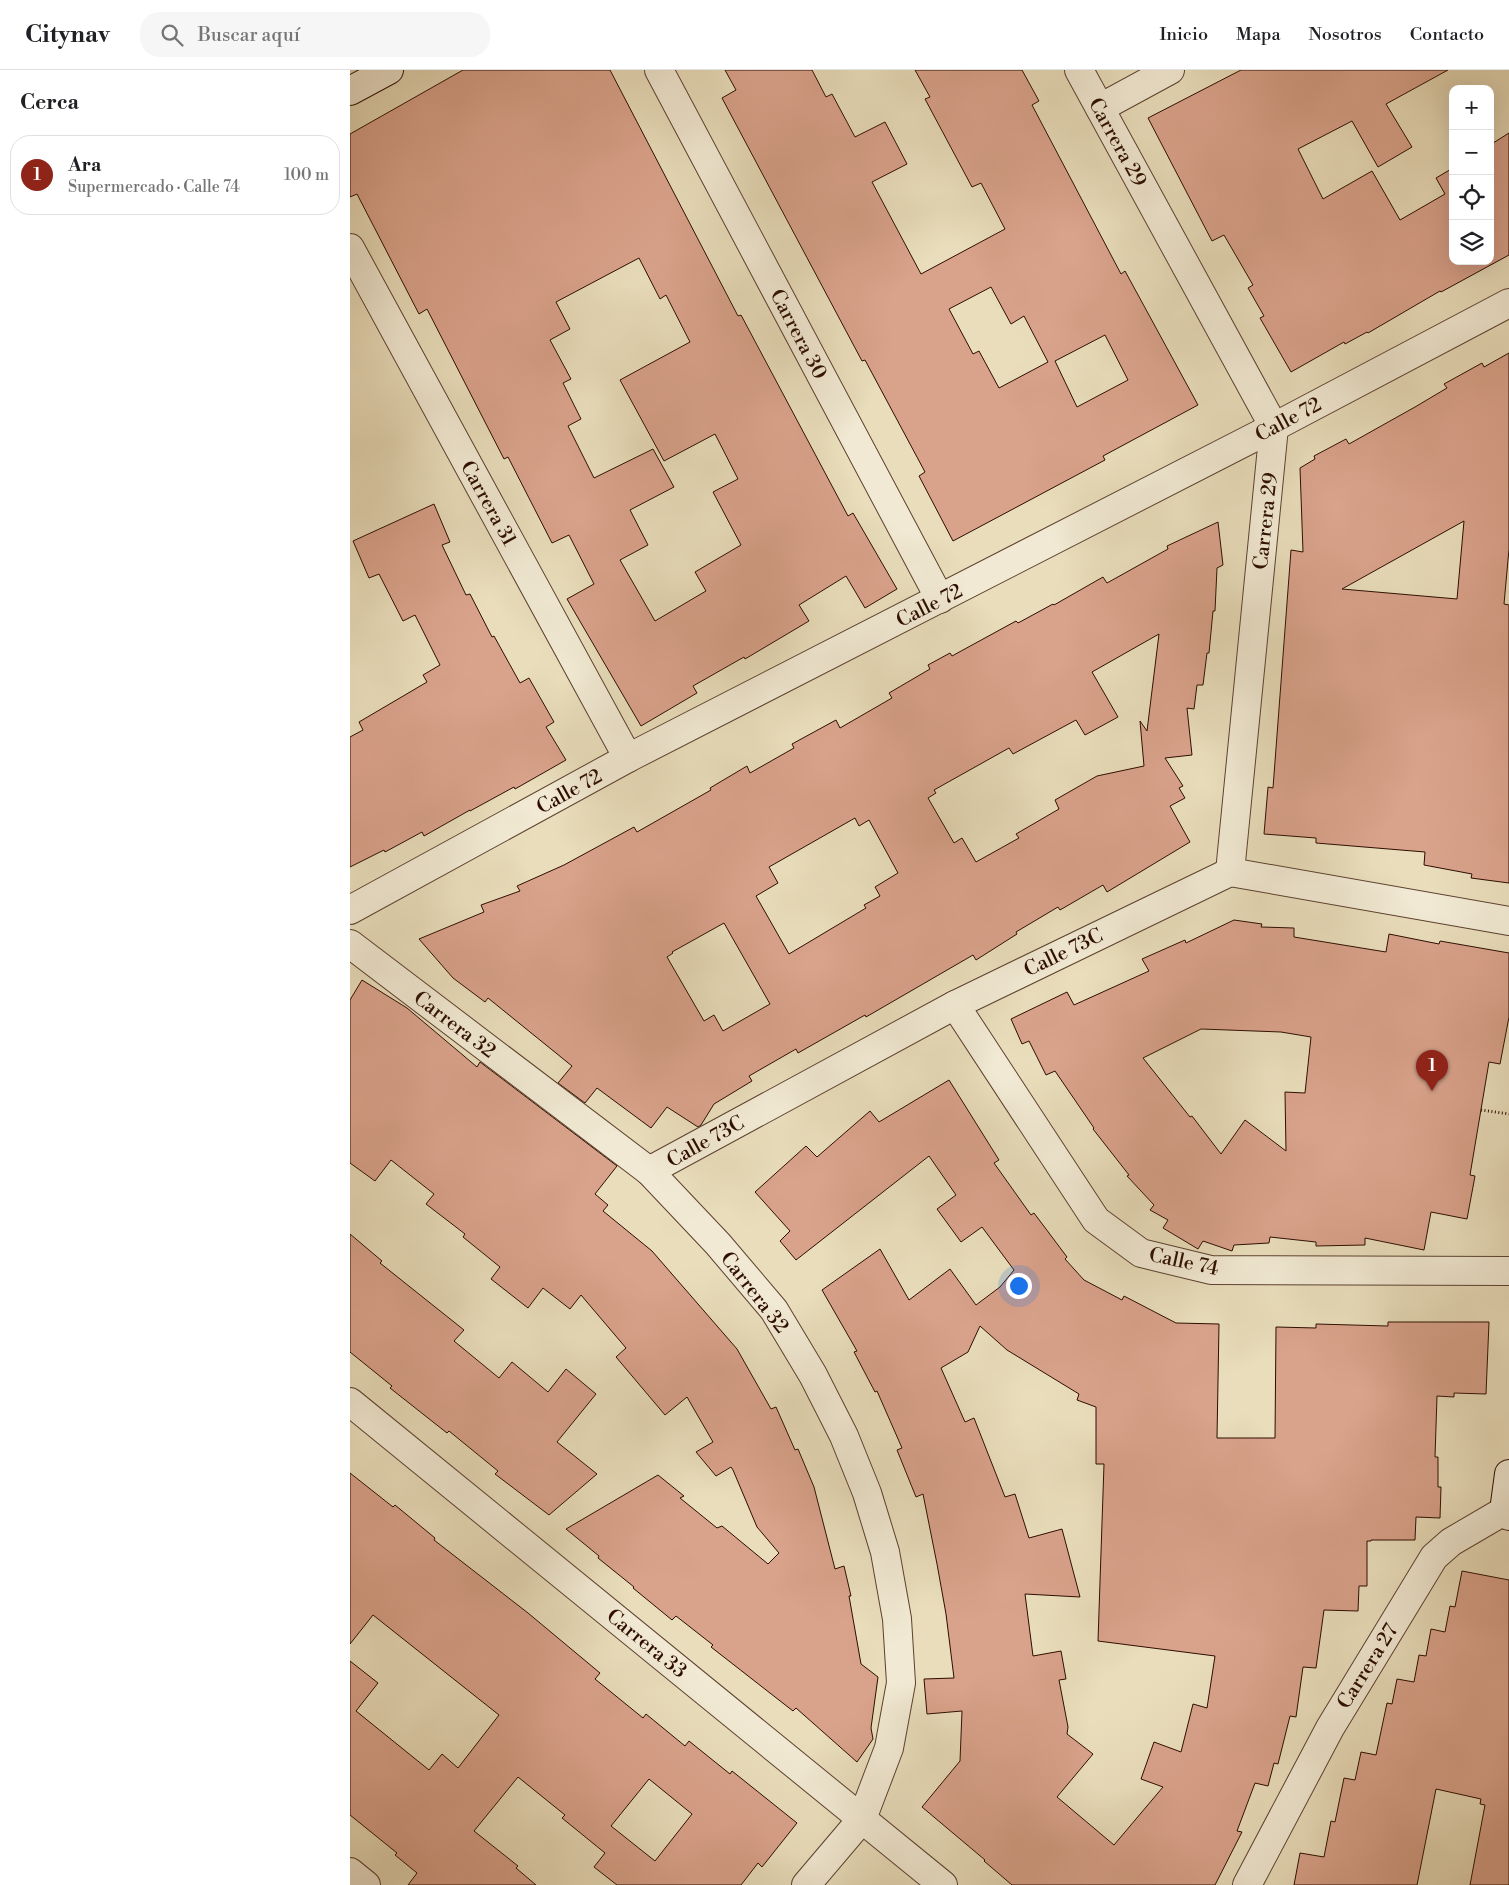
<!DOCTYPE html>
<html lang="es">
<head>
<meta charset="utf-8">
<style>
	body { margin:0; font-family:"Libre Bodoni",serif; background:#f6f6f6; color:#202124 }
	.controls { position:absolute; right:15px; top:15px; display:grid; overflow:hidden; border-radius:10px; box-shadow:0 5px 20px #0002 }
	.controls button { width:45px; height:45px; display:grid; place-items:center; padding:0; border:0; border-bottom:1px solid #e0e0e0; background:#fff; color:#202124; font:25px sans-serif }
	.you { position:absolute; left:668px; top:1215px; width:18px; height:18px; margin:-12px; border:4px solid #fff; border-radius:50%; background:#1a73e8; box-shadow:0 0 0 8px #1a73e833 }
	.badge { display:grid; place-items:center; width:32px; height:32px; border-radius:50%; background:#8f2418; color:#fff; font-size:16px; font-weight:700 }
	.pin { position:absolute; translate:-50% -41px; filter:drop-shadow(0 1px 2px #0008) }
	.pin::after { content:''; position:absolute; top:26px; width:18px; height:15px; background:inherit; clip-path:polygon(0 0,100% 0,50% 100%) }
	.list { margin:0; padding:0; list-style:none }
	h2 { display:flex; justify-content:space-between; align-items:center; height:65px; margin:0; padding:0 20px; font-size:21px }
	h2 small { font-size:16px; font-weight:400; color:#757577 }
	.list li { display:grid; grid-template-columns:32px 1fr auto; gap:15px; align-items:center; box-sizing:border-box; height:80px; margin:0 10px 10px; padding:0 10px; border:1px solid #e0e0e0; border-radius:20px }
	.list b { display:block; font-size:19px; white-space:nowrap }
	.list p { margin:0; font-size:16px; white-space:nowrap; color:#757577 }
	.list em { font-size:16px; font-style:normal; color:#757577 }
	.icon { flex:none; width:28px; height:28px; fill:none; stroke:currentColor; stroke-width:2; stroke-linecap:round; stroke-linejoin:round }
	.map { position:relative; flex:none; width:1159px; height:1815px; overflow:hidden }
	header { display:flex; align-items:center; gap:30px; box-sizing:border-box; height:70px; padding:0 25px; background:#fff; border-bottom:1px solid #e0e0e0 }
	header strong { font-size:24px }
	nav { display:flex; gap:28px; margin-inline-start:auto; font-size:18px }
	.search { width:350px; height:45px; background:#f6f6f6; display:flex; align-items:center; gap:12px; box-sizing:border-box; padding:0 18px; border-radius:20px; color:#757577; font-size:19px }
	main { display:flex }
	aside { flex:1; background:#fff }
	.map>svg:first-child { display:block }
</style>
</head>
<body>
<header>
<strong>Citynav</strong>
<div class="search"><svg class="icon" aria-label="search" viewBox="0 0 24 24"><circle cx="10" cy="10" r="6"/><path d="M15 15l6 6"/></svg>Buscar aquí</div>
<nav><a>Inicio</a><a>Mapa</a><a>Nosotros</a><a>Contacto</a></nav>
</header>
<main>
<aside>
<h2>Cerca<small></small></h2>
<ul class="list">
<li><span class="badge">1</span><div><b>Ara</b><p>Supermercado · Calle 74</p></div><em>100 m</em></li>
</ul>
</aside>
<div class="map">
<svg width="1159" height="1815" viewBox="0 0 1159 1815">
	<rect width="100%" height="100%" fill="#e9ddbb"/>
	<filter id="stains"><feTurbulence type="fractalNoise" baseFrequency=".004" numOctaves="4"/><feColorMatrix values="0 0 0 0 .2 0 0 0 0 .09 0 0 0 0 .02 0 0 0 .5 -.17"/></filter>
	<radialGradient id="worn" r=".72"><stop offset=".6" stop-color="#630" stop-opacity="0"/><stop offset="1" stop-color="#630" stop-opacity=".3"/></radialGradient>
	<g fill="#d9a28b" stroke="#2d0d00" fill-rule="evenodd">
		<path d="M113 0H260L388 246 391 245 498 446 503 443 547 519 515 538 496 506 449 535 459 551 395 589 394 587 343 616 347 623 291 656 217 529 244 514 219 465 202 473 158 387 154 389 77 239 69 244 7 124 0 127V64ZM289 188 310 229 316 225 340 272 270 310 314 391 365 364 388 409 363 422 391 475 345 502 356 521 305 551 270 490 298 475 280 440 324 417 303 379 244 408 218 356 231 349 213 313 221 309 200 270 220 259 206 232Z"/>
		<path d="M375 0H462L476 27 482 24 505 67 535 52 557 94 522 112 571 204 655 159 631 113 622 117 575 29 580 27 565 0H672L689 31 682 35 771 204 775 201 848 335 753 386 755 390 603 471 569 406 575 402 515 290 512 291 372 28 386 20ZM641 217 661 254 674 246 698 292 649 318 629 281 623 284 599 239ZM755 265 778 310 727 337 705 291Z"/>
		<polygon points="891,0 1098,0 1036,34 1062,77 1028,97 1002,51 948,79 973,129 1022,101 1050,150 1095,124 1086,108 1103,98 1103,191 1140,191 1140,75 1159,63 1159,185 1091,222 1090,221 1018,263 1017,262 995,274 994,272 941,302 910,248 914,246 898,218 903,215 874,165 862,171 798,48"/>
		<path d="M1159 283V479L1154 534 1159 535V813L1121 808 1122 804 1074 795 1075 782 966 773V768L914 764 918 717 923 718 941 480 953 482 950 398 965 389 964 386 996 369 999 374 1065 337 1097 318 1094 314 1132 293 1134 297ZM1114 451 1107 529 992 519Z"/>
		<polygon points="84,434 100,472 92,475 116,525 120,524 142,567 144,566 170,613 179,608 204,652 196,657 216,690 165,719 164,717 120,741 120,740 74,766 72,762 35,782 34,780 0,797 0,667 13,660 9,652 77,612 73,605 90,595 65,545 53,551 29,504 19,508 3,471"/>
		<path d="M868 452 873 495 867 498 865 541H863L859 583H857L853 615H847L844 639 837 638 842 685 815 688 833 716 829 718 835 728 820 736 840 772 757 822 753 815 710 840 708 837 666 862 667 864 626 890 623 885 516 947 515 945 448 983 446 979 399 1006 402 1011 364 1034 351 1055 348 1057 317 1037 301 1058 247 1018 235 1033 208 1013 222 996 138 928 135 932 103 908 69 869 134 842 131 835 170 821 167 816 214 795 284 757 287 762 361 720 360 718 397 696 400 703 444 678 442 674 486 650 490 658 542 628 539 623 580 599 578 595 600 583 602 586 666 551 668 553 703 534 704 535 753 507 757 513 818 479 817 476ZM809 564 797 661 790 651 794 696 747 706 705 730 709 739 666 764 669 768 626 792 612 768 604 773 578 728 586 723 584 720 659 678 663 684 726 650 735 665 768 647 742 602ZM505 748 509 756 519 750 548 803 525 817 530 826 514 835 516 838 439 884 406 826 428 813 419 797ZM374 853 420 934 373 961 364 945 354 951 317 887 323 883 322 882Z"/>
		<path d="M884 850 912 854 911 857 944 858V867L1036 882 1039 864 1089 874 1090 871 1159 883V947L1150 994 1139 992 1120 1105 1125 1106 1117 1149 1081 1142 1074 1180 1015 1168V1175L966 1176V1172L920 1167 919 1173 884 1175 882 1181 853 1171 848 1179 813 1158 818 1150 800 1140 804 1135 777 1106 779 1105 743 1059 744 1058 705 1001 696 1005 679 971 672 974 661 949 717 922 724 935 799 901 792 889 835 870 836 873ZM851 959 931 962 961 967 955 1023 935 1022 936 1081 895 1050 871 1084 842 1046 840 1047 793 988Z"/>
		<polygon points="12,910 57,938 127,997 130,992 267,1096 245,1124 258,1135 253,1141 302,1181 387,1279 421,1339 426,1337 445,1380 448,1379 464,1417 485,1499 494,1496 501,1526 499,1526 511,1594 528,1607 521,1658 523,1669 507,1692 446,1638 443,1641 361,1577 363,1575 326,1546 322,1550 283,1518 284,1517 248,1488 249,1486 216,1459 308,1405 334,1426 330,1428 367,1458 372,1456 418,1494 429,1483 407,1457 383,1400 381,1397 366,1406 346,1382 363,1372 337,1327 315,1345 266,1287 276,1278 231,1225 220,1239 193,1218 178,1238 141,1209 150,1197 113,1167 115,1164 76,1134 84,1124 41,1090 25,1111 0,1093 0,930"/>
		<path d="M599 1010 649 1090 644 1093 681 1145 684 1143 717 1187 715 1189 734 1210 772 1230 774 1226 826 1253 869 1254 867 1368H925L926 1257 966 1258V1254L1038 1256V1252H1139L1136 1324 1104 1323V1327L1087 1326 1085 1387H1088V1417H1091L1090 1448 1066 1447 1065 1470H1021V1471H1017V1516H1009L1008 1541 974 1540 966 1598 953 1597 946 1647 940 1646 928 1694 924 1693 918 1716 905 1713 887 1761 892 1762 865 1815H662L634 1791 635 1790 572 1737 610 1691 612 1641 577 1644 574 1609 604 1608 596 1544 587 1494 573 1424 566 1427 547 1380 552 1378 527 1321 525 1322 504 1282 507 1281 472 1220 530 1179 559 1230 600 1199 626 1235 650 1217 664 1200 632 1157 611 1172 587 1139 606 1125 579 1086 446 1190 430 1171 440 1161 405 1122 456 1076 467 1087 520 1041 529 1052ZM630 1256 657 1280 729 1324 727 1330 746 1337V1394H754L748 1571 865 1586 857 1638 843 1634 831 1682 804 1672 791 1709 813 1717 764 1775 707 1727 743 1684 717 1664 718 1657 709 1610 716 1609 711 1581 683 1586 675 1524 730 1527 712 1459 679 1468 665 1424 655 1427 624 1348 615 1352 591 1298 618 1282Z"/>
		<polygon points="0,1164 32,1191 30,1193 114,1260 104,1271 149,1308 162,1292 198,1322 216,1299 246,1324 207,1372 247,1404 199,1445 145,1404 148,1401 99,1361 97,1363 40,1318 42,1316 0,1282"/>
		<path d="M0 1403 43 1437 45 1435 85 1468 84 1470 178 1543 250 1603 245 1609 293 1648 296 1644 335 1676 339 1671 380 1704 382 1701 447 1753 412 1797 408 1793 391 1815H267L244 1797 255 1783 212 1748 215 1745 168 1707 124 1761 168 1796 166 1798 186 1815H58L67 1803 45 1785 47 1783 0 1745V1591L28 1613 6 1641 79 1700 92 1684 108 1698 149 1645 23 1545 0 1574ZM299 1709 342 1744 305 1791 261 1756Z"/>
		<polygon points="1112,1501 1159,1510 1159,1815 1120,1815 1135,1735 1130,1734 1131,1729 1086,1719 1067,1815 944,1815 950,1783 974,1787 981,1751 985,1752 994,1708 1005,1710 1011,1682 1026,1685 1037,1633 1042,1634 1047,1609 1064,1612 1069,1585 1076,1586 1081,1559 1095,1562 1100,1536 1105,1537"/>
	</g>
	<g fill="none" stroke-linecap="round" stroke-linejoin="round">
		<g stroke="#5c412f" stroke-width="30">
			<g id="street">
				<polyline points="309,0 590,529"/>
				<polyline points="729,0 924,357 880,802"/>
				<polyline points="750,38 820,0"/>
				<polyline points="0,178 278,688"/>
				<polyline points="0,840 278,688 924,357 1159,233"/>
				<polyline points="0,874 299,1101 368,1174 424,1240 463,1305 494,1366 517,1423 535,1482 547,1549 551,1613 539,1678 512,1749 456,1815"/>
				<polyline points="605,935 746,1150 791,1183 861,1200 1159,1201"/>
				<polyline points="299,1101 605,935 880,802 1159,851"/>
				<polyline points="0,1332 593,1815"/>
				<polyline points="0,1802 16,1815"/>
				<polyline points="897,1815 980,1658 1084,1487 1101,1472 1154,1441"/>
			</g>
		</g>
		<g stroke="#2d0d00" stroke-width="30">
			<g id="secondary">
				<polyline points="0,21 39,0"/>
				<polyline points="1159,1404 1154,1441 1159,1446"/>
			</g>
		</g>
		<polyline stroke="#2d0d00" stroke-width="3" stroke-dasharray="1 2.5" stroke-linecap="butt" points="1131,1040 1159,1044"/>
		<use href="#street" stroke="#f1e9d3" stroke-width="28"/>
		<use href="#secondary" stroke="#f1e9d3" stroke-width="28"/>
	</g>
	<g text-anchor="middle" stroke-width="4" stroke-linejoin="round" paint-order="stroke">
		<g font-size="20" fill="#2d0d00" stroke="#f1e9d3">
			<text transform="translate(768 72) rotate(61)" y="7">Carrera 29</text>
			<text transform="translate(449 264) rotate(62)" y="7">Carrera 30</text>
			<text transform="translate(938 349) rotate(-28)" y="7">Calle 72</text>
			<text transform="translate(139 433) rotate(61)" y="7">Carrera 31</text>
			<text transform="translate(915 451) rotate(-84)" y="7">Carrera 29</text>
			<text transform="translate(579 535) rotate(-27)" y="7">Calle 72</text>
			<text transform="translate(219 721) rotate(-29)" y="7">Calle 72</text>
			<text transform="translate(713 882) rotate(-26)" y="7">Calle 73C</text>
			<text transform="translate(105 954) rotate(37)" y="7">Carrera 32</text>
			<text transform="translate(355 1071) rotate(-29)" y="7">Calle 73C</text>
			<text transform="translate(834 1191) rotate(12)" y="7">Calle 74</text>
			<text transform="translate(405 1222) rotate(52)" y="7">Carrera 32</text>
			<text transform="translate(297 1573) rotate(39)" y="7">Carrera 33</text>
			<text transform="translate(1017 1596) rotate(-58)" y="7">Carrera 27</text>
		</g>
	</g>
	<rect width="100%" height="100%" filter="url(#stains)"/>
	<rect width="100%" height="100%" fill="url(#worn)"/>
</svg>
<div class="controls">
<button>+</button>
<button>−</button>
<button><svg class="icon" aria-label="locate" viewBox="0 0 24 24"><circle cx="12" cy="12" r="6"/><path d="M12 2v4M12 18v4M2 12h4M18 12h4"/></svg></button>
<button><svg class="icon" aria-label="layers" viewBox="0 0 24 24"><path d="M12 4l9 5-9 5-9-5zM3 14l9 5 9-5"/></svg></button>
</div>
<div class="you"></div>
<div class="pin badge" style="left:1082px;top:1021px">1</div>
</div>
</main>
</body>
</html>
